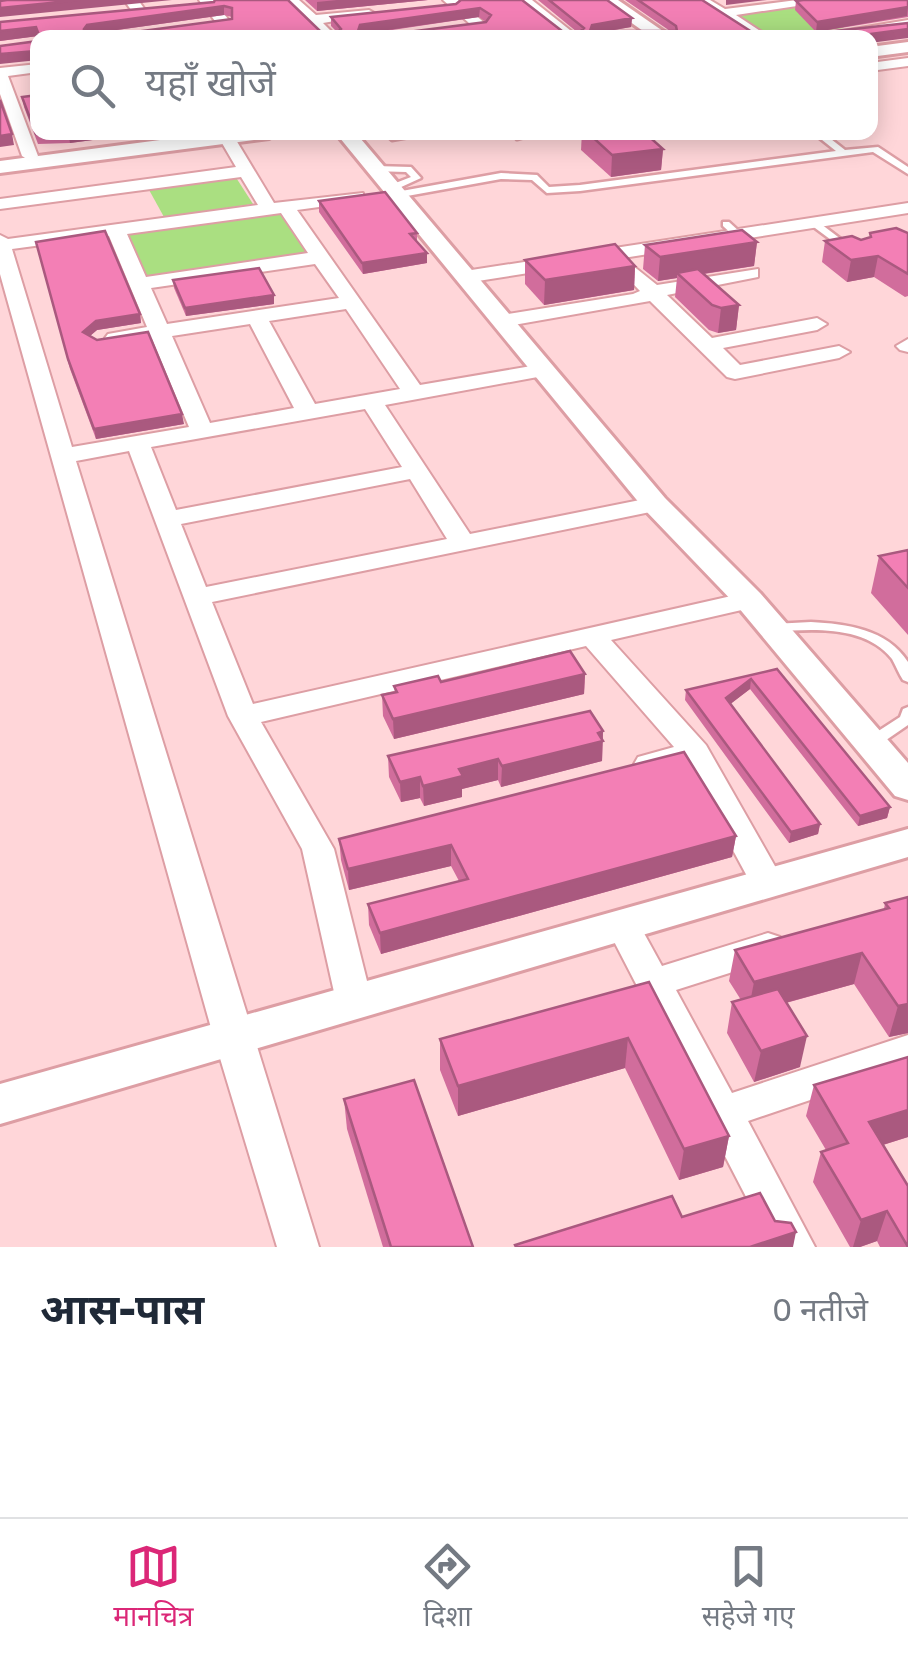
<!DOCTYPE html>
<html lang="hi">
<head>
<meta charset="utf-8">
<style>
	body { margin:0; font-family:"Golos Text","Noto Sans Devanagari",sans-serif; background:#f6f6f7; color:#1f2937 }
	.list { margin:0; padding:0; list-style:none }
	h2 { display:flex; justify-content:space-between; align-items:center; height:130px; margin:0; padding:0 40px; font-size:42px }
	h2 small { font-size:32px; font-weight:400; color:#747a83 }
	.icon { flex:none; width:55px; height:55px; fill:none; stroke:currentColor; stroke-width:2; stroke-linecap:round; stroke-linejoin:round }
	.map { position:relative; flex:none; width:908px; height:1247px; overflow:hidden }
	.search { position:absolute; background:#fff; box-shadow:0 5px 25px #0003; left:30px; right:30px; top:30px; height:110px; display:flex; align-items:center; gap:25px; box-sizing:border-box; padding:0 35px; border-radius:20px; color:#747a83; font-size:38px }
	.sheet { height:270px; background:#fff }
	nav { display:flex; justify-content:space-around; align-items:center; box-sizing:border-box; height:140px; border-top:2px solid #e0e1e3; background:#fff; font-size:28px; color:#747a83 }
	nav a { display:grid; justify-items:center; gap:5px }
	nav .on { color:#db2777 }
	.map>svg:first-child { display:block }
</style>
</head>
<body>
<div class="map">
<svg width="908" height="1247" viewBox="0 0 908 1247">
	<rect width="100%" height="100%" fill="#ffd6d9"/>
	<g fill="#aadf81">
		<polygon points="802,7 844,28 771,37 732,15"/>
		<polygon points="235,176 253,204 164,217 148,188"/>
		<polygon points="282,211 309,254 147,277 128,234"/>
	</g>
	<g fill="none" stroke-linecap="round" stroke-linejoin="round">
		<g stroke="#dd9ea4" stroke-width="5">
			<g id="service">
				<polygon points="383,132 392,132 394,135 437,132 392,140"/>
				<polygon points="511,132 520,132 524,137 517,139"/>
				<polygon points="812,132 822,132 845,150 878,147 908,167 908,174 873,152 580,191 547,193 532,180 501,179 396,198 392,195 396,192 501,173 537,175 549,187 580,185 836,151"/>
				<polygon points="375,166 411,167 421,178 399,188 393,188 393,184 411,177 406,172 372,171 371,169"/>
				<polygon points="811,221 817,221 854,249 846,251 811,225"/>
				<polygon points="723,222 729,222 741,233 741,237 735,237 723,226"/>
				<path d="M811 622C847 624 887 629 908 662V682L903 680C899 674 896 666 892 659 865 625 811 629 773 632L766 628 773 624Z"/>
				<polygon points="908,707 908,725 876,747 866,747 863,743 866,739 900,717 903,709"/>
			</g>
		</g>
		<g stroke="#dd9ea4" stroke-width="4">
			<g id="minor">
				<polygon points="124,0 138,0 146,11 134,14"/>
				<polygon points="199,0 213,0 243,38 228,38"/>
				<polygon points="285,0 299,0 316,15 369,10 376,14 323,23 338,38 323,38"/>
				<polygon points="443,0 458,0 502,38 486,38"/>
				<polygon points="517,0 532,0 580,38 564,38"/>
				<polygon points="694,0 710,0 725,9 797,0 837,0 736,15 771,38 753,38"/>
				<polygon points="908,20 908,28 841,38 801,38"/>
				<polygon points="908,58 908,66 870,71 870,63"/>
				<polygon points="38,64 38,72 8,76 38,156 30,161 22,156 0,94 0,68"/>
				<path d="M221 135H233L274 203 363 193V201L297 210 420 385 543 364 554 370 543 376 385 405 470 534 655 497 667 504 655 511 212 602 253 704 749 592 762 600 759 606 611 640 706 745 784 882 779 891 767 895 755 891 687 765 649 775 638 771 634 764 638 757 674 747 586 646 261 722 334 849 372 1001 367 1011 354 1016 341 1011 336 1001 302 849 228 716 129 451 76 461 319 1247H277L213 1035 0 274V235L8 239 258 205 241 177 0 209V199L236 167 219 138ZM281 213 308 253 146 277 127 234ZM109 236 147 327 108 334 105 338 115 344 152 339 189 427 72 447 12 249ZM315 264 339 298 167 324 151 288ZM346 309 400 389 315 404 269 321ZM250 324 294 408 210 423 172 336ZM365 409 402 467 176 510 151 447ZM410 479 447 539 206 587 181 524Z"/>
				<polygon points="908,203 908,213 465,283 455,277 465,271"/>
				<polygon points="627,261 657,285 758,269 758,277 667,295 712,338 817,318 827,324 817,330 723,348 740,365 839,346 850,352 839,358 735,379 727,377 650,301 502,327 492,321 502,315 633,294 640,291 617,267"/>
				<polygon points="908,339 908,352 900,350 896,346"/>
				<polygon points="622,911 634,915 662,966 768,933 780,937 786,947 780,957 676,990 732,1093 908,1035 908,1067 748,1121 815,1247 772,1247 605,924 610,915"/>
			</g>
		</g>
		<g stroke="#dd9ea4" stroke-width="6">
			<g id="tertiary">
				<polygon points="599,0 618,0 673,38 653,38"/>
				<polygon points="908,42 908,52 870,57 870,47"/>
				<polygon points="221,132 278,132 269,138 0,173 0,161"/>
				<polygon points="335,132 355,132 665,498 760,593 908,763 908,800 895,796 738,607 645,510"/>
				<polygon points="908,829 908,857 0,1124 0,1084"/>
			</g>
		</g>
		<use href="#service" fill="#fff" fill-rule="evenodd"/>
		<use href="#minor" fill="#fff" fill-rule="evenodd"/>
		<use href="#tertiary" fill="#fff" fill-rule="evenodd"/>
	</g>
	<g fill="#d16d9c" fill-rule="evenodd">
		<polygon points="305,0 428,0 317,11"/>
		<path d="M460 0 562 31 577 32 538 0H607L632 18 631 27 608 31H670L625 0H702L752 32 774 38 38 36 0 41V22L214 2 320 31 337 32 331 26V17L456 4ZM224 15 232 17V19L135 32H103ZM479 17 486 22 408 32H379Z"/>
		<polygon points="908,0 908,17 816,32 795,10 796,1"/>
		<polygon points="22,97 153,132 70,143 38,144 24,107"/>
		<polygon points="582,132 644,132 663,149 661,170 611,177 581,150"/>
		<polygon points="319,201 417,233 417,241 427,263 363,274 319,212"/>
		<polygon points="870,233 908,233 908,296 905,297 874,277 847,282 822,262 825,241 861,240 870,237"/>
		<polygon points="36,242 140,314 141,323 97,330 90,336 184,424 96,439 70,369"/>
		<polygon points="757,242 754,266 704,274 739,305 736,330 718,333 709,330 675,297 677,278 658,281 643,269 645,245"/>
		<polygon points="525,260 635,266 634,290 544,305 525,284"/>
		<polygon points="173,280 274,304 186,316 174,288"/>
		<polygon points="908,550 908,635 871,593 879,556"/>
		<polygon points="777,669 890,807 887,818 858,826 750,689 730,704 820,824 818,834 789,843 685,700 686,690"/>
		<polygon points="585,674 584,694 394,739 383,716 382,695 395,693 394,686 441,682"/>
		<polygon points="603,731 602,761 501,787 498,780 462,789 462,797 424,806 420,798 401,802 389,777 388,756"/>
		<polygon points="736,836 732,857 381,954 369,925 368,904 459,881 451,866 349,890 341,860 339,839"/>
		<polygon points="908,897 908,1033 889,1037 854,984 786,1003 800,1067 754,1082 727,1033 732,1002 741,1000 729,981 735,950 884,909 885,903"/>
		<polygon points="649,982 729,1136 723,1167 679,1180 625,1068 458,1116 440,1070 440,1039"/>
		<polygon points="908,1057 908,1137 883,1145 908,1247 880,1247 877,1241 860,1247 850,1247 813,1182 821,1152 826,1150 806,1116 814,1085"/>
		<polygon points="344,1099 473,1247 383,1247 347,1129"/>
	</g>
	<g fill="#aa597f">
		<polygon points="80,0 172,0 0,17 0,8"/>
		<polygon points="337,0 428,0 317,11 317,2"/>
		<polygon points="726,0 767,0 726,5"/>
		<polygon points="224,6 224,15 88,34 84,29 87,25"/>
		<polygon points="908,7 907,16 816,32 817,22"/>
		<polygon points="480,8 479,17 360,34 358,31 360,25"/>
		<polygon points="632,18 631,27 591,34 590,38 592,25"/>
		<polygon points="36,27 38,36 0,41 0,31"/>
		<polygon points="908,29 908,38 870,43 870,38 841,38"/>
		<polygon points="36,51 38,60 0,64 0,54"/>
		<polygon points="68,132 153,132 70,143"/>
		<polygon points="12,134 14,145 0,147 0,136"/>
		<polygon points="663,149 661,170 611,177 612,155"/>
		<polygon points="757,242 754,266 682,277 677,273 677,278 658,281 660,257"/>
		<polygon points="427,253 427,263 363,274 362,263"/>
		<polygon points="878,256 874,277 847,282 851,260"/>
		<polygon points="635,266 634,290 544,305 545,280"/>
		<polygon points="274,295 274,304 186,316 185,308"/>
		<polygon points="739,305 736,330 718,333 721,308"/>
		<polygon points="140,314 141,323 97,330 84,341 83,332 96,321"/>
		<polygon points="182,414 184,424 96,439 94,429"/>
		<polygon points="585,674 584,694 394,739 393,719"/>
		<polygon points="751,679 750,689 724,709 726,698"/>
		<polygon points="603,731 602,761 501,787 502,766"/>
		<polygon points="498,759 498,780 462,789 462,797 424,806 423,786 459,769"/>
		<polygon points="420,777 420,798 401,802 400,782"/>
		<polygon points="890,807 887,818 858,826 860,816"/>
		<polygon points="820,824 818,834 789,843 791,832"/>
		<polygon points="736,836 732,857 381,954 380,933"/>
		<polygon points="451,845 451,866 349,890 348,869"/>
		<polygon points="862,953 854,984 748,1013 754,982"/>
		<polygon points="908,1004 908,1033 889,1037 898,1006"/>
		<polygon points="807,1036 800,1067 754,1082 761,1051"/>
		<polygon points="628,1038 625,1068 458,1116 458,1086"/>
		<polygon points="908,1110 908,1137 860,1152 869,1122"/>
		<polygon points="729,1136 723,1167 679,1180 684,1149"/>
		<polygon points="887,1211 877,1241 860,1247 853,1247 861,1220"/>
		<polygon points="796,1232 793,1247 750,1247"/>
	</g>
	<g fill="#f37fb5" stroke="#aa597f" stroke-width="2.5" fill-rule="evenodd">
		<polygon points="7,0 80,0 0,8 0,1"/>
		<path d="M215 0H288L320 31 338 32 341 29 331 17 456 4 461 0H522L562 31 580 32 584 28 549 0H607L632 18 592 25 590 31H677L676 26 638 0H702L752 32H765L774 38H40L36 27 0 31V22L214 2ZM224 6 232 8V19L135 32H88L84 29 87 25ZM480 8 491 15 486 22 408 32 358 31 360 25Z"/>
		<polygon points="803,0 908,0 908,7 817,22 796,1"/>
		<polygon points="908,23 908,29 841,38 832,38 826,32"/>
		<polygon points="38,41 38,53 36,51 0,54 0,46"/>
		<polygon points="38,95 38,132 57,132 36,134 22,97"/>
		<polygon points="0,100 12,134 0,136"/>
		<polygon points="587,132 644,132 663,149 612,155"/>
		<polygon points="385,192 417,233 410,234 427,253 362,263 319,201"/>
		<polygon points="896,228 908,233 908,274 878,256 851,260 825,241 852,236 861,240 871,237 870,233"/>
		<polygon points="742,230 757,242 660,257 645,245"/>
		<polygon points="105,231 140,314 96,321 83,332 97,340 148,332 182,414 94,429 68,359 36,242"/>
		<polygon points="615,244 635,266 545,280 525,260"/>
		<polygon points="259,268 274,295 185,308 173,280"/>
		<polygon points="698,269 739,305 721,308 712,305 677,273"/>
		<polygon points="908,550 908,588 879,556"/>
		<polygon points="570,651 585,674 393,719 382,695 397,692 394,686 438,676 441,682"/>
		<polygon points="777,669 890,807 860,816 751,679 726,698 820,824 791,832 686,690"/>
		<polygon points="590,711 603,731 598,733 603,741 502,766 498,759 459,769 463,776 423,786 420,777 400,782 388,756"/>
		<polygon points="684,752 736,836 380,933 368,904 468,879 451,845 348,869 339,839"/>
		<polygon points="908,897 908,1004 898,1006 862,953 754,982 735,950 889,908 885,903"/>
		<polygon points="649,982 729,1136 684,1149 628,1038 458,1086 440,1039"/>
		<polygon points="778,989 807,1036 761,1051 732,1002"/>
		<polygon points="908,1057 908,1110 869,1122 908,1186 908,1247 887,1211 861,1220 843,1189 821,1152 848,1143 814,1085"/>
		<polygon points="414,1080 473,1247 391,1247 344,1099"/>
		<polygon points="760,1193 775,1221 791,1223 796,1232 750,1247 516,1247 515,1245 672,1196 682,1217"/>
	</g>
</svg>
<div class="search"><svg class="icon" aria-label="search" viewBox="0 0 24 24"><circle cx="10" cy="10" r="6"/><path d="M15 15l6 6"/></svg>यहाँ खोजें</div>
</div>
<section class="sheet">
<h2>आस-पास<small>0 नतीजे</small></h2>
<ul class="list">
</ul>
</section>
<nav>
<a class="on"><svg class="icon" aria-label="map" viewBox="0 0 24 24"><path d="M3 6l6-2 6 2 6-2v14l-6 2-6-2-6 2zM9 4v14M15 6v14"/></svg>मानचित्र</a>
<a><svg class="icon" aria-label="directions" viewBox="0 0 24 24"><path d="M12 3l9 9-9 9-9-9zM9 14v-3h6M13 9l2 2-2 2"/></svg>दिशा</a>
<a><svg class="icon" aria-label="saved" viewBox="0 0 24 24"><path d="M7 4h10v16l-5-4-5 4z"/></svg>सहेजे गए</a>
</nav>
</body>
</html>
